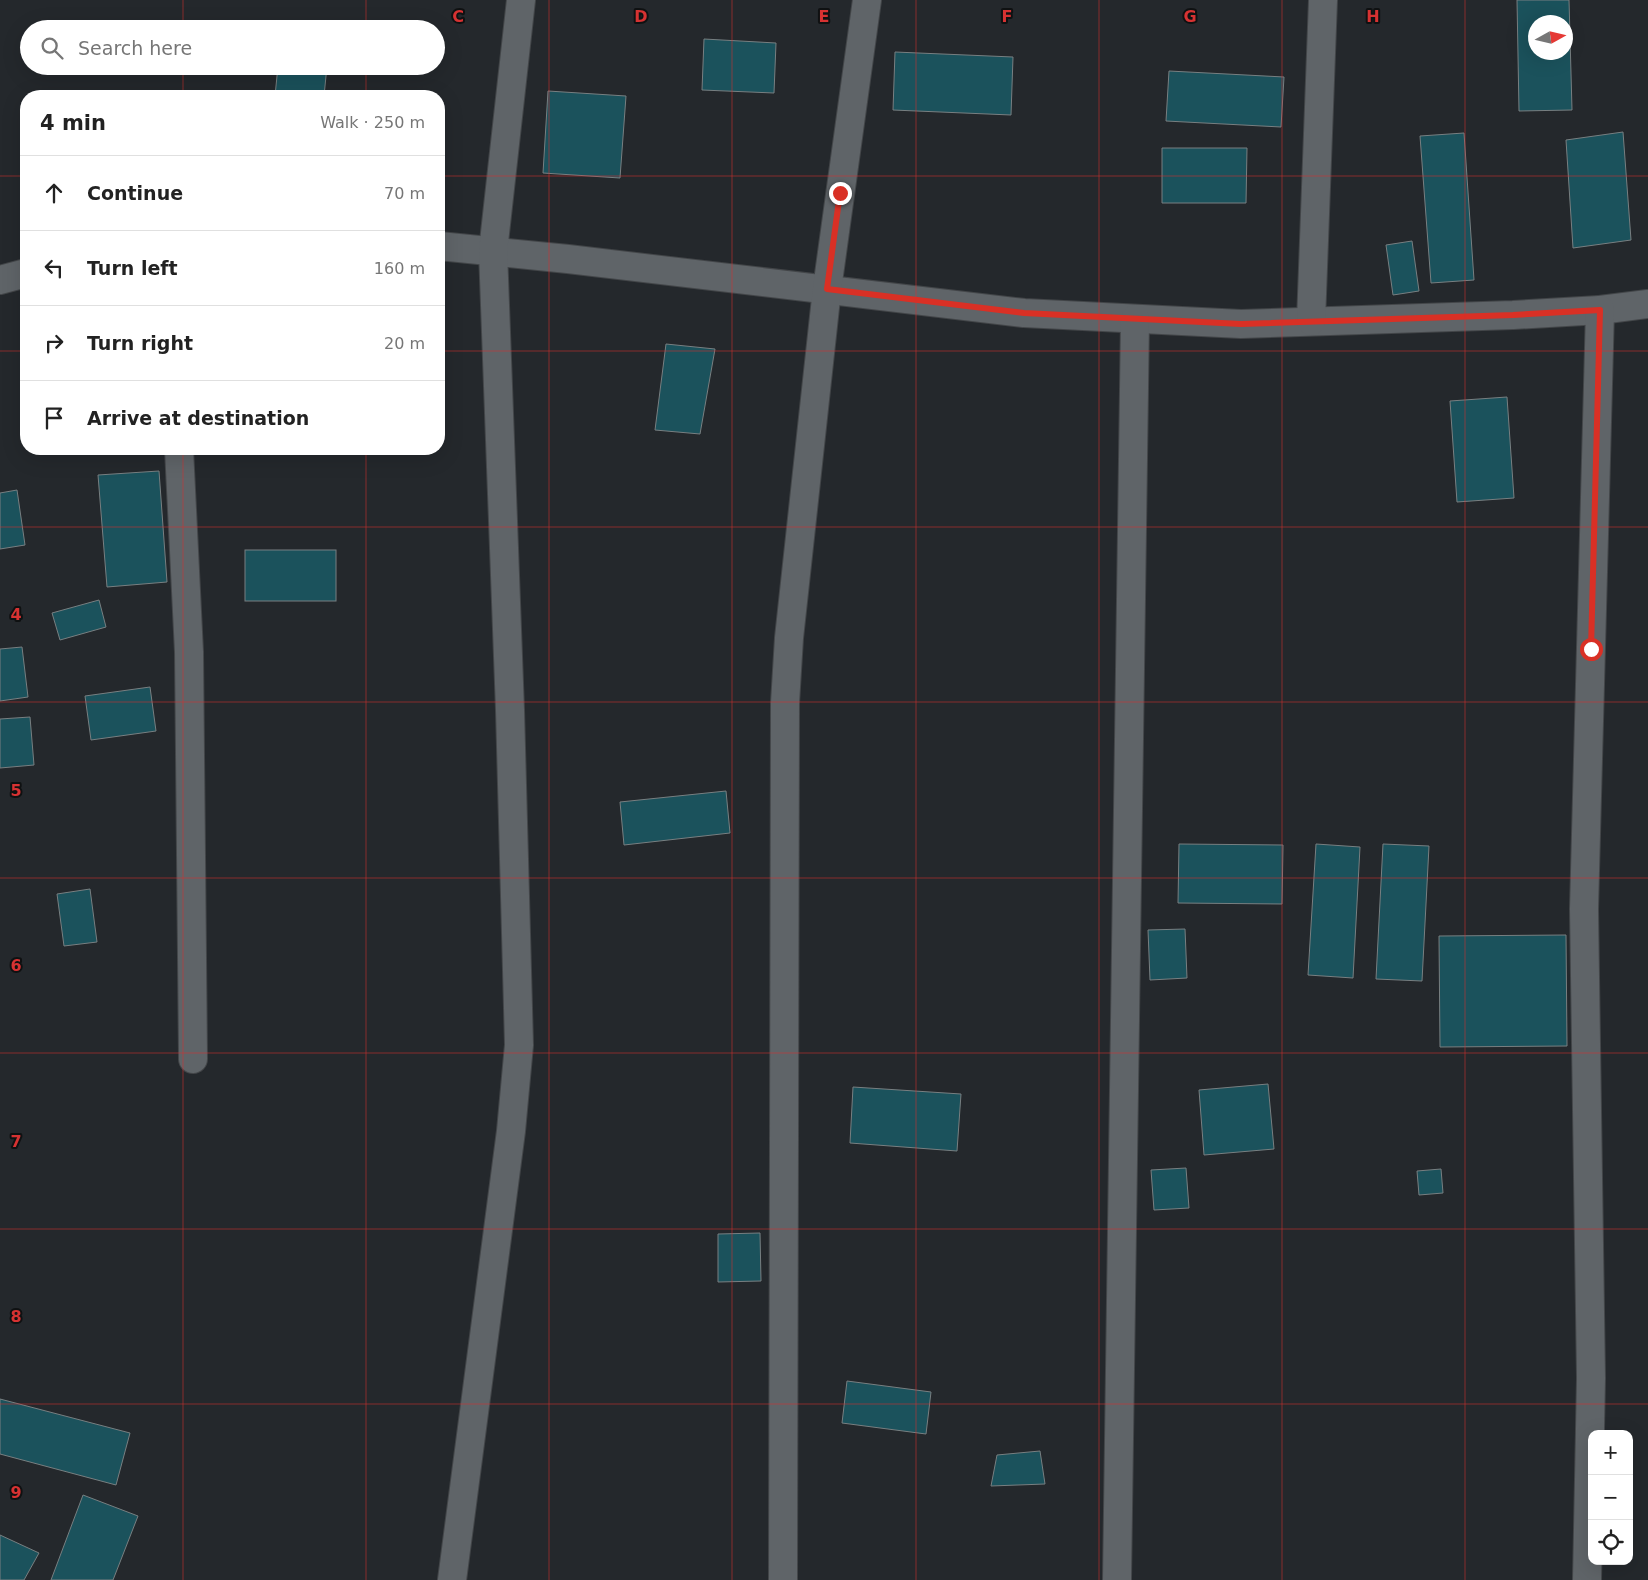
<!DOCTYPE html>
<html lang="en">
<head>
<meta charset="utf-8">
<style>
	body { margin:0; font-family:"DejaVu Sans",sans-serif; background:#f2f2f2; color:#222 }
	.controls { position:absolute; right:15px; bottom:15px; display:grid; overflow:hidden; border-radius:10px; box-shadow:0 5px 20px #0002 }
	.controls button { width:45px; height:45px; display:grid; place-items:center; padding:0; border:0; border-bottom:1px solid #e0e0e0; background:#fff; color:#222; font:25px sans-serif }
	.compass { position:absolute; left:1528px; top:15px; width:45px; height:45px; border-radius:50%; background:#fff; box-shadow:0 5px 20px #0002; rotate:82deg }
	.stop { position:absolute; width:15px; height:15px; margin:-11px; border:4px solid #d93025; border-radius:50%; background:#fff }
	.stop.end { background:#d93025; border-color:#fff; box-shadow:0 1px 5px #0008 }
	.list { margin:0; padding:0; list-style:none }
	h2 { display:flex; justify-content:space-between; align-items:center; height:65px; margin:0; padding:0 20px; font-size:21px }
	h2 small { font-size:16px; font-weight:400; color:#767676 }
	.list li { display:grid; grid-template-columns:32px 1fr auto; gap:15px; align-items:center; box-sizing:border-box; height:75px; padding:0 20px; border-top:1px solid #e0e0e0 }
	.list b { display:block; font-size:19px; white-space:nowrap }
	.list em { font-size:16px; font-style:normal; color:#767676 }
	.icon { flex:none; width:28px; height:28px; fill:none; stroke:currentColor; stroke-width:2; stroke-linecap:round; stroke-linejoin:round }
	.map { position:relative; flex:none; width:1648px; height:1580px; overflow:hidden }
	.search { position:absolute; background:#fff; box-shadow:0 5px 20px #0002; left:20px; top:20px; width:425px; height:55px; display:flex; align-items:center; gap:12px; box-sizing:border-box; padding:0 18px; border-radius:28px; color:#767676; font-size:19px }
	.panel { position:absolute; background:#fff; box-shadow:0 5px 20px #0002; left:20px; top:90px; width:425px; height:365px; border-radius:20px }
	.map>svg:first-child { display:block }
</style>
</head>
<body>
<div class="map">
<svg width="1648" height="1580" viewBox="0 0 1648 1580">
	<rect width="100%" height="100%" fill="#24282c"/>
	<g fill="#1b525c" stroke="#787f81" fill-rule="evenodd">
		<path d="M1517 0H1569L1572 110 1519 111ZM1536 22H1566V52H1536Z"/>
		<polygon points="704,39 776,43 774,93 702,90"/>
		<polygon points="895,52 1013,57 1011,115 893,110"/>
		<polygon points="278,66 327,66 324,96 275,96"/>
		<polygon points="1169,71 1284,77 1281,127 1166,121"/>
		<polygon points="548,91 626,96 620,178 543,173"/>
		<polygon points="1623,132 1631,240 1573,248 1566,140"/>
		<polygon points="1464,133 1474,280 1431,283 1420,136"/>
		<polygon points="1162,148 1247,148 1246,203 1162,203"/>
		<polygon points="1412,241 1419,291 1393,295 1386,245"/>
		<polygon points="666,344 715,349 700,434 655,430"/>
		<polygon points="1507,397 1514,498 1457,502 1450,401"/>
		<polygon points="159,471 167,582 107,587 98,475"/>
		<polygon points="17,490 25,545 0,549 0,493"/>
		<rect x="245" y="550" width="91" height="51"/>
		<polygon points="99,600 106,627 60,640 52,613"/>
		<polygon points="22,647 28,697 0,701 0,649"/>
		<polygon points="150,687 156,731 91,740 85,696"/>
		<polygon points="30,717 34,765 0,768 0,719"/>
		<polygon points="726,791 730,833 624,845 620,802"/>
		<polygon points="1179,844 1283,845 1282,904 1178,903"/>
		<polygon points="1316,844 1360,847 1353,978 1308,975"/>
		<polygon points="1383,844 1429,846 1422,981 1376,979"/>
		<polygon points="90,889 97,942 64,946 57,894"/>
		<polygon points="1185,929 1187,978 1150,980 1148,930"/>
		<polygon points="1566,935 1567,1046 1440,1047 1439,936"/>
		<polygon points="1268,1084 1274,1149 1204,1155 1199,1090"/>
		<polygon points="853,1087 961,1094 957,1151 850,1143"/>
		<polygon points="1186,1168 1189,1208 1154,1210 1151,1170"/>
		<polygon points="1441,1169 1443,1193 1419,1195 1417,1171"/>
		<polygon points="760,1233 761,1281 718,1282 718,1234"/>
		<polygon points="847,1381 931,1392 926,1434 842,1423"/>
		<polygon points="0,1399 130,1433 116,1485 0,1454"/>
		<polygon points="1040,1451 1045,1484 991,1486 997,1455"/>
		<polygon points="83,1495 138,1516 113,1580 51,1580"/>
		<polygon points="0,1535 39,1553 24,1580 0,1580"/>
	</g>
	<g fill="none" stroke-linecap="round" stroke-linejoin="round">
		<g stroke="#434649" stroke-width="30">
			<g id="minor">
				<polyline points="439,246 568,259 1024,313 1241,324 1513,315 1600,310 1648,304"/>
				<polyline points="0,280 26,273"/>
				<polyline points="1311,321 1323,0"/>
				<polyline points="179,449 189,652 193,1059"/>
				<polyline points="452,1580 511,1131 519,1045 510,710 493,251 521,0"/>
				<polyline points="783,1580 785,703 789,638 827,289 867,0"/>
				<polyline points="1117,1580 1135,319"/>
				<polyline points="1587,1580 1591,1378 1584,909 1600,310"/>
			</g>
		</g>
		<use href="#minor" stroke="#5f6468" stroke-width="28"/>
	</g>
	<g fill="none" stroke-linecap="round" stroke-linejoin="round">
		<polyline stroke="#d93025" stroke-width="6" points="840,193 827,289 1024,313 1241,324 1513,315 1600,310 1591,649"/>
	</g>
	<path fill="none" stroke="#d73232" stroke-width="1" stroke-opacity="0.55" d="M183 0V29M366 0V29M549 0V1580M732 0V1580M916 0V1580M1099 0V1580M1282 0V1580M1465 0V1580M183 66V96M366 66V96M0 176H26M439 176H1648M0 351H26M439 351H1648M183 449V1580M366 449V1580M0 527H1648M0 702H1648M0 878H1648M0 1053H1648M0 1229H1648M0 1404H1648"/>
	<g font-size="16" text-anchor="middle" font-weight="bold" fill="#d73232" stroke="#0f1112" stroke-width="4" stroke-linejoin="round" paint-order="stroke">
		<text x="458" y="22">C</text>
		<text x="641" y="22">D</text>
		<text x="824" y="22">E</text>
		<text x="1007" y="22">F</text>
		<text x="1190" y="22">G</text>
		<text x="1373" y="22">H</text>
		<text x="16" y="620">4</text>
		<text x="16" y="796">5</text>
		<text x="16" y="971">6</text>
		<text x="16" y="1147">7</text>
		<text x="16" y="1322">8</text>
		<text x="16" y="1498">9</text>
	</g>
</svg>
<div class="controls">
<button>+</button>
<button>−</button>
<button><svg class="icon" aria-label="locate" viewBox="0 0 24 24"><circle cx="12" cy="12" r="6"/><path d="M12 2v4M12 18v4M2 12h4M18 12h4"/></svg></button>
</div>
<svg class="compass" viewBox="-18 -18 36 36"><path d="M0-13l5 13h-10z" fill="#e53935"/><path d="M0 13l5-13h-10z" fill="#767676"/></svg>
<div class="stop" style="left:1591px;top:649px"></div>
<div class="stop end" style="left:840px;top:193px"></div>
<div class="search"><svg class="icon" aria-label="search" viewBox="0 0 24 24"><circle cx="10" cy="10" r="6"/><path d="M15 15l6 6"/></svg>Search here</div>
<section class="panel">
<h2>4 min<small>Walk · 250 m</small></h2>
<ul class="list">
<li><svg class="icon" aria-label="ahead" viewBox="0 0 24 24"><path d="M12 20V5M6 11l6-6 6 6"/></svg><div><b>Continue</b></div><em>70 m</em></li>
<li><svg class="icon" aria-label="left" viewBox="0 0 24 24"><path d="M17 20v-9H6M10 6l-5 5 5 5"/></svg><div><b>Turn left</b></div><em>160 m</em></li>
<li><svg class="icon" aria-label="right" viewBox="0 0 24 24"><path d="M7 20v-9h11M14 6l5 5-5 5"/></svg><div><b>Turn right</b></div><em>20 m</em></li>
<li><svg class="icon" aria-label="arrive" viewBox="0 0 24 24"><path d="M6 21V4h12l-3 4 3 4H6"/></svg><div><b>Arrive at destination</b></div></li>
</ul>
</section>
</div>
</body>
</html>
